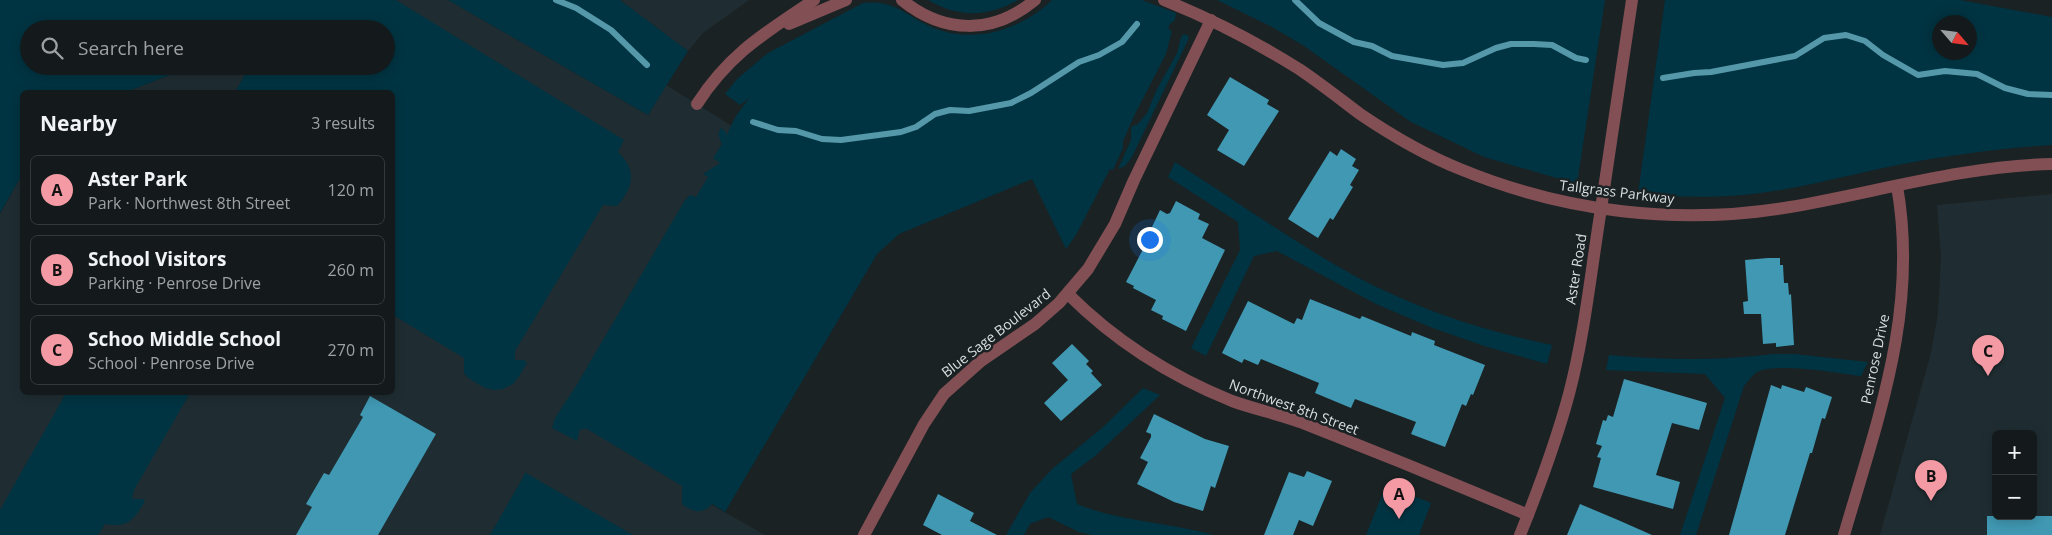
<!DOCTYPE html>
<html lang="en">
<head>
<meta charset="utf-8">
<style>
	body { margin:0; font-family:"Open Sans",sans-serif; background:#1d2324; color:#f1f3f6 }
	.controls { position:absolute; right:15px; bottom:15px; display:grid; overflow:hidden; border-radius:8px; box-shadow:0 2px 12px #0003 }
	.controls button { width:45px; height:45px; display:grid; place-items:center; padding:0; border:0; border-bottom:1px solid #33383a; background:#141a1b; color:#f1f3f6; font:25px sans-serif }
	.compass { position:absolute; left:1932px; top:15px; width:45px; height:45px; border-radius:50%; background:#141a1b; box-shadow:0 2px 12px #0003; rotate:118deg }
	.you { position:absolute; left:1149px; top:239px; width:18px; height:18px; margin:-12px; border:4px solid #fff; border-radius:50%; background:#1a73e8; box-shadow:0 0 0 8px #1a73e833 }
	.badge { display:grid; place-items:center; width:32px; height:32px; border-radius:50%; background:#f49aa4; color:#111; font-size:16px; font-weight:700 }
	.pin { position:absolute; translate:-50% -41px; filter:drop-shadow(0 1px 2px #0008) }
	.pin::after { content:''; position:absolute; top:26px; width:18px; height:15px; background:inherit; clip-path:polygon(0 0,100% 0,50% 100%) }
	.list { margin:0; padding:0; list-style:none }
	h2 { display:flex; justify-content:space-between; align-items:center; height:65px; margin:0; padding:0 20px; font-size:21px }
	h2 small { font-size:16px; font-weight:400; color:#9da1a3 }
	.list li { display:grid; grid-template-columns:32px 1fr auto; gap:15px; align-items:center; box-sizing:border-box; height:70px; margin:0 10px 10px; padding:0 10px; border:1px solid #33383a; border-radius:8px }
	.list b { display:block; font-size:19px; white-space:nowrap }
	.list p { margin:0; font-size:16px; white-space:nowrap; color:#9da1a3 }
	.list em { font-size:16px; font-style:normal; color:#9da1a3 }
	.icon { flex:none; width:28px; height:28px; fill:none; stroke:currentColor; stroke-width:2; stroke-linecap:round; stroke-linejoin:round }
	.map { position:relative; flex:none; width:2052px; height:535px; overflow:hidden }
	.search { position:absolute; background:#141a1b; box-shadow:0 2px 12px #0003; left:20px; top:20px; width:375px; height:55px; display:flex; align-items:center; gap:12px; box-sizing:border-box; padding:0 18px; border-radius:28px; color:#9da1a3; font-size:19px }
	.panel { position:absolute; background:#141a1b; box-shadow:0 2px 12px #0003; left:20px; top:90px; width:375px; height:305px; border-radius:8px }
	.map>svg:first-child { display:block }
</style>
</head>
<body>
<div class="map">
<svg width="2052" height="535" viewBox="0 0 2052 535">
	<rect width="100%" height="100%" fill="#1a2224"/>
	<g fill="#1f2d32" fill-rule="evenodd">
		<polygon points="361,0 448,0 648,115 666,85 732,126 714,158 860,247 710,504 765,535 0,535 0,214 22,175 22,392 392,392 392,92 126,92 193,66 386,66 386,29"/>
		<polygon points="620,0 749,0 703,33 688,51"/>
		<path d="M2052 194V535H1880L1931 353 1938 313 1941 257 1937 205ZM1996 434H2033V516H1996Z"/>
	</g>
	<g fill="#003442" fill-rule="evenodd">
		<path d="M0 0H396L624 140 618 152C637 170 634 187 617 206L603 205 515 351V360H524L527 363 518 378 513 384 503 389 494 390 485 388 468 378 464 373V358L393 315 392 92H235L250 66H386V29H29V66H193L126 92H22V175L0 213Z"/>
		<polygon points="448,0 620,0 688,51 648,115"/>
		<path d="M928 0H1018C988 17 958 18 928 0Z"/>
		<path d="M1052 0H1142L1176 13 1175 20 1169 25V30L1172 31 1166 54 1135 114 1123 141V148L1113 170 1110 169 1076 235 1066 249 1032 179 899 234 877 254 725 512 712 504C702 515 692 512 682 504V486L587 429H580L577 441 552 428 555 418 576 386 685 200 690 195 696 197 708 177 703 174 720 163 713 158 722 144C719 137 717 134 721 128L726 132V136L736 116 749 98 740 105 725 94 737 79 768 53 863 3C891 0 901 11 923 23 966 47 1019 32 1052 0Z"/>
		<polygon points="1217,0 1605,0 1577,184 1484,157 1411,122 1304,46 1272,27"/>
		<path d="M1665 0H1960L2052 17V145C2000 148 1949 155 1898 165 1847 175 1796 190 1744 195 1709 198 1674 197 1638 194ZM1940 22H1970V52H1940Z"/>
		<polygon points="1184,34 1189,36 1188,40 1132,157 1125,166 1118,169 1131,140 1131,127 1138,124 1147,113 1156,91 1177,53 1181,37"/>
		<path d="M1175 162C1235 200 1293 242 1355 276 1417 309 1483 331 1552 345L1547 364 1484 346 1430 327 1376 304 1277 251 1254 256 1206 356 1191 348 1240 250 1238 222 1168 177Z"/>
		<path d="M1773 354H1795L1868 362 1861 376C1838 373 1776 362 1757 372 1752 375 1748 382 1744 386L1696 535H1680L1725 398 1705 374 1606 370 1609 355C1664 360 1718 361 1773 354Z"/>
		<path d="M1143 388 1160 395 1095 456 1071 474 1077 504C1121 522 1168 522 1214 535H1092L1079 532 1048 517 1030 524 1024 535H1006L1030 493 1052 469 1102 428Z"/>
		<path d="M66 393H190L134 490 132 499H143L145 501C134 520 128 528 105 524L98 535H0V510Z"/>
		<polygon points="526,472 526,473 633,535 490,535"/>
		<polygon points="1386,485 1431,503 1419,535 1366,535"/>
	</g>
	<g fill="none" stroke-linecap="round" stroke-linejoin="round">
		<g stroke="#5498aa" stroke-width="6">
			<polyline points="556,0 576,8 611,30 647,65"/>
			<polyline points="1295,0 1319,23 1354,42 1372,46 1392,56 1443,65 1463,63 1496,48 1511,44 1534,44 1552,45 1576,58 1586,60"/>
			<polyline points="1663,78 1694,73 1711,72 1795,56 1824,38 1846,35 1865,41 1883,55 1918,75 1945,71 1977,74 2005,88 2028,94 2052,95"/>
			<polyline points="753,122 778,130 796,131 822,139 841,140 901,132 916,127 935,114 950,110 969,111 1011,103 1031,93 1079,62 1099,55 1122,42 1137,24"/>
		</g>
	</g>
	<g fill="#4098b2">
		<polygon points="1230,77 1269,100 1267,104 1279,111 1244,166 1217,150 1229,130 1207,115"/>
		<polygon points="1341,149 1356,159 1352,166 1359,170 1350,185 1353,187 1333,220 1330,218 1318,238 1288,219 1330,151 1337,156"/>
		<polygon points="1176,201 1200,214 1198,219 1209,224 1202,238 1225,250 1186,331 1162,319 1163,316 1151,310 1156,300 1133,288 1134,286 1126,282 1154,228 1152,227 1160,210 1167,214 1170,213"/>
		<polygon points="1768,258 1780,258 1780,265 1783,265 1784,283 1788,283 1789,295 1791,294 1794,345 1776,347 1776,343 1763,344 1761,314 1744,314 1743,302 1748,301 1745,260"/>
		<polygon points="1310,299 1360,319 1362,316 1411,336 1412,332 1435,341 1434,345 1485,365 1473,395 1471,394 1466,406 1462,404 1445,447 1411,434 1416,422 1355,399 1351,408 1315,393 1319,383 1261,359 1258,365 1244,359 1242,363 1222,353 1248,301 1294,324 1297,318 1302,320"/>
		<polygon points="1072,344 1089,361 1086,364 1093,371 1091,373 1102,385 1061,421 1044,403 1068,380 1052,363"/>
		<polygon points="1624,379 1707,403 1699,430 1672,423 1656,475 1680,482 1673,509 1593,487 1601,458 1597,457 1602,446 1596,444 1603,420 1606,421 1608,415 1613,417"/>
		<polygon points="1771,385 1781,389 1782,385 1804,392 1806,387 1832,397 1825,419 1822,418 1812,453 1810,453 1785,535 1729,535"/>
		<polygon points="370,396 436,434 378,535 296,535 312,507 306,504 324,473 329,475 363,417 360,415"/>
		<polygon points="1154,414 1205,439 1229,446 1215,488 1211,486 1203,511 1174,502 1137,484 1148,462 1140,458 1151,437 1151,434 1146,432"/>
		<polygon points="1307,471 1332,481 1313,526 1299,520 1293,535 1264,535 1289,472 1304,477"/>
		<polygon points="938,494 974,513 970,521 997,535 942,535 923,525"/>
		<polygon points="1580,504 1618,520 1652,535 1567,535"/>
		<rect x="1987" y="516" width="65" height="19"/>
	</g>
	<g fill="none" stroke-linecap="round" stroke-linejoin="round">
		<g stroke="#814f54" stroke-width="12">
			<polyline points="789,24 846,0"/>
			<path d="M697 104C730 53 765 33 814 0"/>
			<path d="M1068 294C1115 341 1170 376 1232 401 1254 409 1278 414 1300 422 1377 452 1453 483 1528 515"/>
			<polyline points="864,535 924,424 944,394 981,361 1035,324 1059,303 1088,269 1115,224 1134,180 1211,20"/>
			<path d="M1520 535C1539 488 1556 442 1569 394 1585 333 1591 270 1601 209"/>
			<path d="M1844 535C1878 418 1919 310 1897 186"/>
		</g>
		<g stroke="#814f54" stroke-width="12">
			<path d="M902 0C944 34 993 35 1035 0"/>
			<path d="M1164 0C1211 19 1256 42 1299 69 1320 83 1340 99 1360 114 1391 135 1425 155 1460 169 1564 212 1679 226 1790 207 1877 192 1963 166 2052 164"/>
			<polyline points="1601,209 1632,0"/>
		</g>
	</g>
	<g text-anchor="middle" stroke-width="5" stroke-linejoin="round" paint-order="stroke">
		<g font-size="14" fill="#dadfe1" stroke="#1a2224">
			<text transform="translate(1617 192) rotate(7)" y="5">Tallgrass Parkway</text>
			<text transform="translate(1576 269) rotate(-81)" y="5">Aster Road</text>
			<text transform="translate(996 333) rotate(-38)" y="5">Blue Sage Boulevard</text>
			<text transform="translate(1875 359) rotate(-78)" y="5">Penrose Drive</text>
			<text transform="translate(1294 407) rotate(20)" y="5">Northwest 8th Street</text>
		</g>
	</g>
</svg>
<div class="controls">
<button>+</button>
<button>−</button>
</div>
<svg class="compass" viewBox="-18 -18 36 36"><path d="M0-13l5 13h-10z" fill="#e53935"/><path d="M0 13l5-13h-10z" fill="#9da1a3"/></svg>
<div class="you"></div>
<div class="pin badge" style="left:1399px;top:519px">A</div>
<div class="pin badge" style="left:1931px;top:501px">B</div>
<div class="pin badge" style="left:1988px;top:376px">C</div>
<div class="search"><svg class="icon" aria-label="search" viewBox="0 0 24 24"><circle cx="10" cy="10" r="6"/><path d="M15 15l6 6"/></svg>Search here</div>
<section class="panel">
<h2>Nearby<small>3 results</small></h2>
<ul class="list">
<li><span class="badge">A</span><div><b>Aster Park</b><p>Park · Northwest 8th Street</p></div><em>120 m</em></li>
<li><span class="badge">B</span><div><b>School Visitors</b><p>Parking · Penrose Drive</p></div><em>260 m</em></li>
<li><span class="badge">C</span><div><b>Schoo Middle School</b><p>School · Penrose Drive</p></div><em>270 m</em></li>
</ul>
</section>
</div>
</body>
</html>
